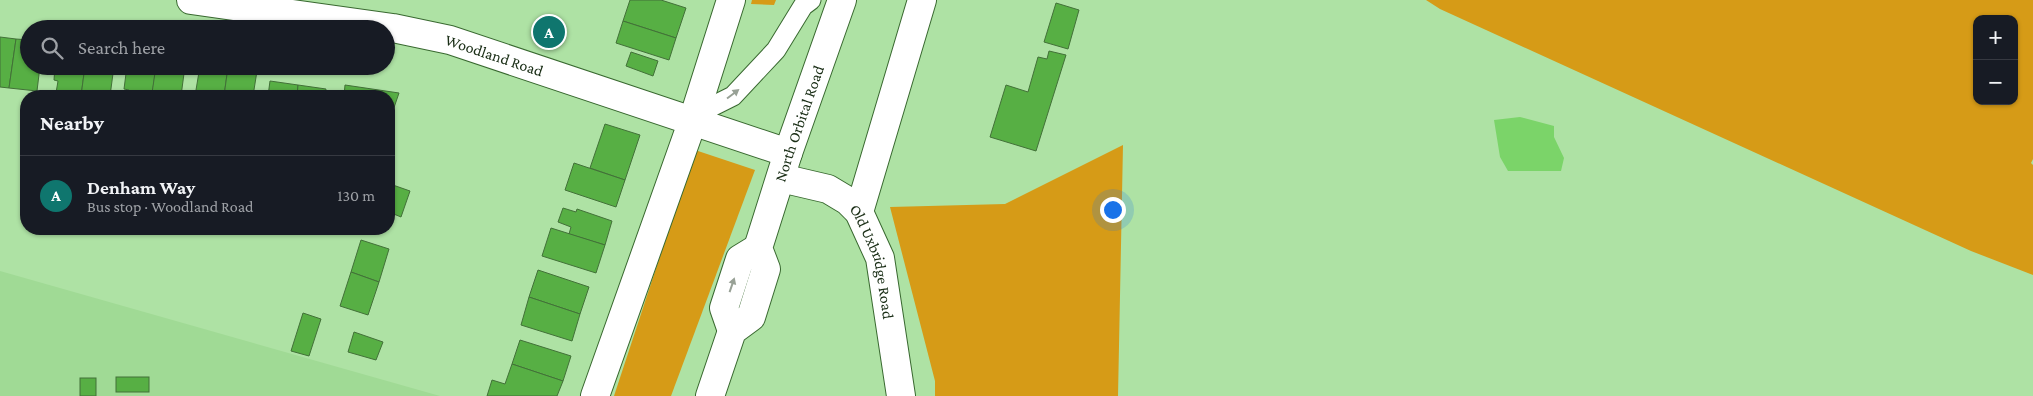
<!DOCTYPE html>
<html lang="en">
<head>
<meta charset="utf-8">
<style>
	body { margin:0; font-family:"Crimson Pro",serif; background:#20242c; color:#f1f3f6 }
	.controls { position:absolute; right:15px; top:15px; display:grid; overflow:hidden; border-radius:10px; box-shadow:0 1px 4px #0004 }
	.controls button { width:45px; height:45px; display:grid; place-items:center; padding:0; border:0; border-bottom:1px solid #363941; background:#171b24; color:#f1f3f6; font:25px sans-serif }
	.you { position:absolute; left:1112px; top:209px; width:18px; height:18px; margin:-12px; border:4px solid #fff; border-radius:50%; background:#1a73e8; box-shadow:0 0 0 8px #1a73e833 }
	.badge { display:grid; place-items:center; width:32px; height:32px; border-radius:50%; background:#0f766e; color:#fff; font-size:16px; font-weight:700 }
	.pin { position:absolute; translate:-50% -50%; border:2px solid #fff; box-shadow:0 1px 5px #0006 }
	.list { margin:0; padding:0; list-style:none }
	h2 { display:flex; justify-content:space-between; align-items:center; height:65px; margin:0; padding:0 20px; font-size:21px }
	h2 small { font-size:16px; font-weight:400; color:#9ea1a6 }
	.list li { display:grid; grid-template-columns:32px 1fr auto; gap:15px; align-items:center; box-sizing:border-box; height:80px; padding:0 20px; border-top:1px solid #363941 }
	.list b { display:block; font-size:19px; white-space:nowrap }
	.list p { margin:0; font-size:16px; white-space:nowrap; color:#9ea1a6 }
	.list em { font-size:16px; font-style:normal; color:#9ea1a6 }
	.icon { flex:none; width:28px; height:28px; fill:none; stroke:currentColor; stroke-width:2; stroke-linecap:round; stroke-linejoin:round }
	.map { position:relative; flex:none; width:2033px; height:396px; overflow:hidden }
	.search { position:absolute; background:#171b24; box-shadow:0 1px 4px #0004; left:20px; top:20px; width:375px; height:55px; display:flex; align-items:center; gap:12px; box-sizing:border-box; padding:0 18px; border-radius:28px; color:#9ea1a6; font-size:19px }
	.panel { position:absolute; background:#171b24; box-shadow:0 1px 4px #0004; left:20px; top:90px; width:375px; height:145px; border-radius:20px }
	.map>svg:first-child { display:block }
</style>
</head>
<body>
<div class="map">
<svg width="2033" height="396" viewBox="0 0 2033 396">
	<rect width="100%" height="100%" fill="#aee2a4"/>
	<polygon fill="#a0da95" points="0,271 440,396 0,396"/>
	<g fill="#d69b17" fill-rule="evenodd">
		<polygon points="752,0 776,0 774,5 751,4"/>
		<path d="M1426 0H2033V159L2031 163 2033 165V275L1971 251 1440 9ZM1977 19H2014V101H1977Z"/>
		<polygon points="1123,145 1118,396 935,396 935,381 890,207 1005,204"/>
		<polygon points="695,150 755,170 671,396 614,396"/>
	</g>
	<polygon fill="#7bd469" points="1520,117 1554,126 1554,137 1564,158 1561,171 1508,171 1500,157 1494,120"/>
	<g fill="#57af44" stroke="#427138">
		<polygon points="630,0 661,0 686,8 676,38 623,21"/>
		<polygon points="1056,3 1079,10 1068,49 1044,42"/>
		<polygon points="623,21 676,38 669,60 616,43"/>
		<polygon points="0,37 16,39 9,88 0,87"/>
		<polygon points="16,39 29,40 29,66 40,66 37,91 9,88"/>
		<polygon points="1049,51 1066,55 1036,151 990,137 1006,85 1028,92 1038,57 1047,59"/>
		<polygon points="631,52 658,61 653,76 626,66"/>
		<polygon points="55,66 85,66 81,96 56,93 58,81 54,80"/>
		<polygon points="85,66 114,66 110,96 81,96"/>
		<polygon points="127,66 156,66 152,96 129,96 129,90 124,89"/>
		<polygon points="156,66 185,66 181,96 152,93"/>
		<polygon points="200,66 228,67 224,96 195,96"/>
		<polygon points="228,67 257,71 253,96 224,96"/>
		<polygon points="270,81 298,85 297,96 268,96"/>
		<polygon points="298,85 326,89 325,96 297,96"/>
		<polygon points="345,85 399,93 389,122 389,96 344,96"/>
		<polygon points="605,124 640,135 625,180 590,168"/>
		<polygon points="574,163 625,180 616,207 565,190"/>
		<polygon points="390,184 410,191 401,217 389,212"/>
		<polygon points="563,208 576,212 577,209 612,221 605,245 569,234 571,227 558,222"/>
		<polygon points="551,228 605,245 596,273 542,256"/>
		<polygon points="361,240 389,249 379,282 351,272"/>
		<polygon points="538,270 589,287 580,314 529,297"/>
		<polygon points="351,272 379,282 368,315 340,306"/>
		<polygon points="529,297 580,314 572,341 521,325"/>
		<polygon points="303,313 321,319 309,356 291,351"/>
		<polygon points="354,332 383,342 376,360 348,352"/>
		<polygon points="520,340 571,356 563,381 512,364"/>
		<polygon points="512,364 563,381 557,396 487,396 492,380 505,384"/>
		<rect x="116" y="377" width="33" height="15"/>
		<rect x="80" y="378" width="16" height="18"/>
	</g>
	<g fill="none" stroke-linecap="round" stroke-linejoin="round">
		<g stroke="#396930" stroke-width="21">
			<polyline id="lane" points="693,120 713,106 733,96 776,50 803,6 811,0"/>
		</g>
		<g stroke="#396930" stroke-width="30">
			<g id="street">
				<path id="s1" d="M191 0 393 28 450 40 788 153"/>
				<path id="s2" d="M781 178 828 189 848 201 859 212 880 258 901 396"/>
				<polyline points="859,212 922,0"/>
				<polyline points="595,396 693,120 731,0"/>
			</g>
		</g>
		<g stroke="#396930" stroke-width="30">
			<g id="primary">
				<polyline points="732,331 724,308 740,259 758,248"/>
				<path id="s3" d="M710 396 732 331 751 317 766 269 758 248 788 153 842 0"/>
			</g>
		</g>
		<use href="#lane" stroke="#fff" stroke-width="19"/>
		<use href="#street" stroke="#fff" stroke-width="28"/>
		<use href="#primary" stroke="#fff" stroke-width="28"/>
	</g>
	<defs><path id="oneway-solid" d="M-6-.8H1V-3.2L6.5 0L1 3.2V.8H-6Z" transform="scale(1.25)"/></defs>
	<g fill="#98a196">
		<use href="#oneway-solid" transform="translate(733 94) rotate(-37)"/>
		<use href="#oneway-solid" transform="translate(732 285) rotate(-71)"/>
	</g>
	<g text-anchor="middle" stroke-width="4" stroke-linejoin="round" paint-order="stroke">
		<g font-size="16" fill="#1a2e16" stroke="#e1fbdb">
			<text dy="6" stroke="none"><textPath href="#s1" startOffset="309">Woodland Road</textPath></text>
			<text dy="6" stroke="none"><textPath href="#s3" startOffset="296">North Orbital Road</textPath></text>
			<text dy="6" stroke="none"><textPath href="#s2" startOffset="139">Old Uxbridge Road</textPath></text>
		</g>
	</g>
</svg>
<div class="controls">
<button>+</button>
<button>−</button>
</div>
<div class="you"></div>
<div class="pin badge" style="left:549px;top:32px">A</div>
<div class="search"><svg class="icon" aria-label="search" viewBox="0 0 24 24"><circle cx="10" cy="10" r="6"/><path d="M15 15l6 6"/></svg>Search here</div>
<section class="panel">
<h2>Nearby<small></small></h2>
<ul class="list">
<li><span class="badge">A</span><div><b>Denham Way</b><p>Bus stop · Woodland Road</p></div><em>130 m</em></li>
</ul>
</section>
</div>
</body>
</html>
